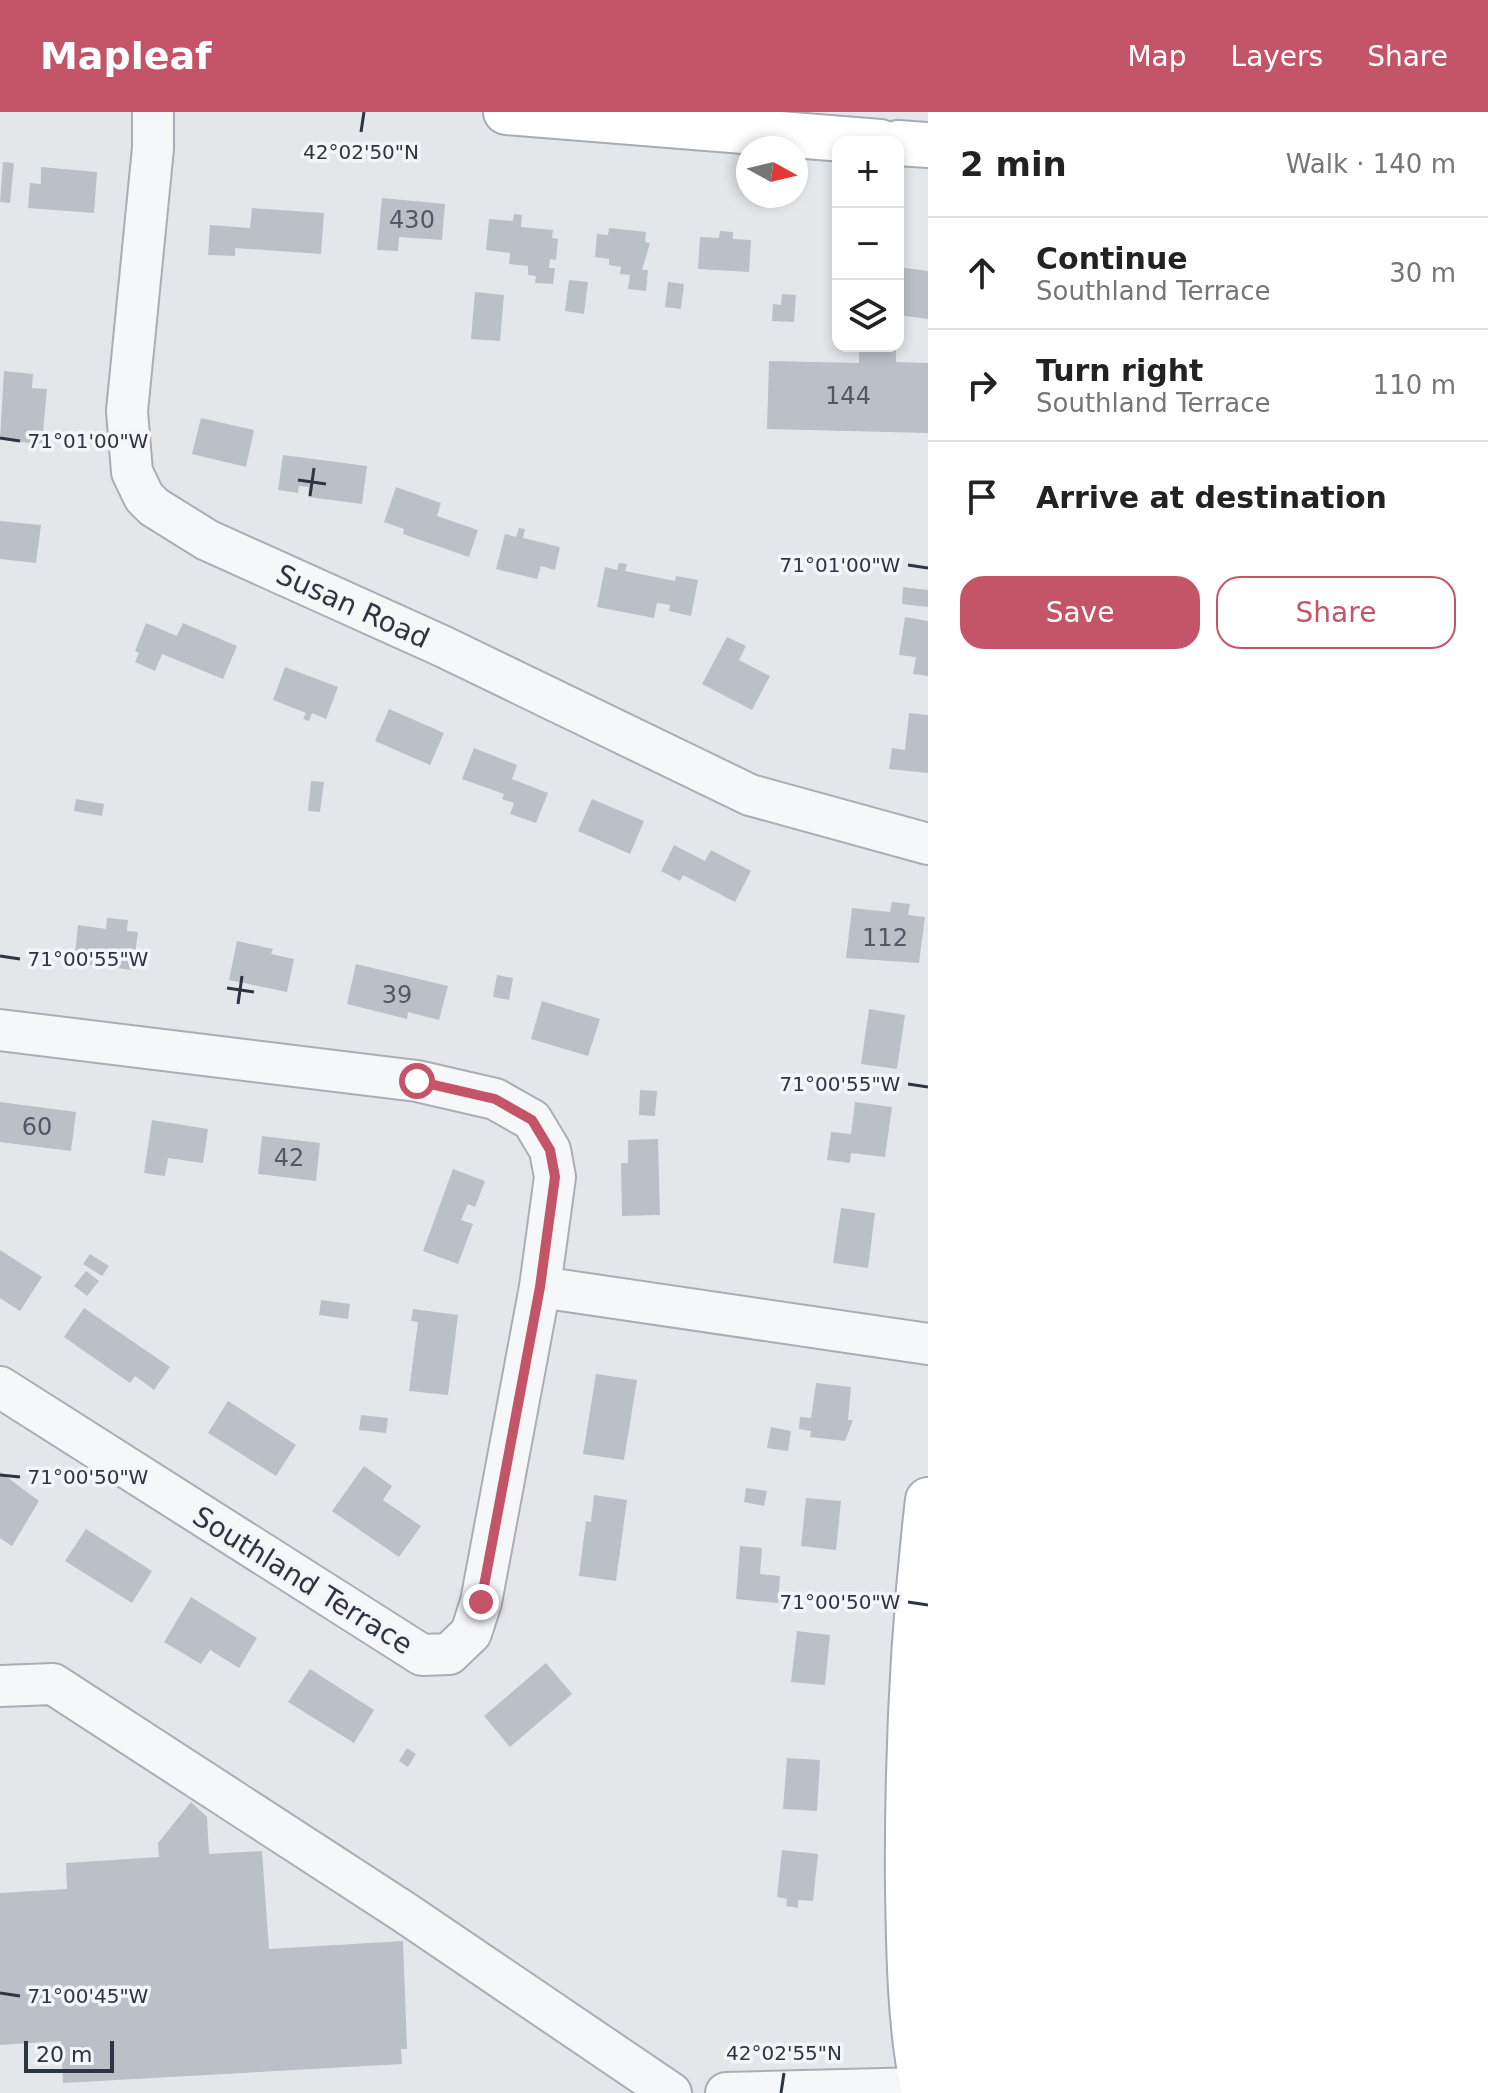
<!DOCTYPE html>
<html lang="en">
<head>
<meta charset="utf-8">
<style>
	body { margin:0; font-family:"DejaVu Sans",sans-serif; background:#f2f2f2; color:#222 }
	.controls { position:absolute; right:24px; top:24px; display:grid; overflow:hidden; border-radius:16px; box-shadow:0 4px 12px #0003 }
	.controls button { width:72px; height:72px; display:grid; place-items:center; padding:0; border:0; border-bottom:2px solid #e0e0e0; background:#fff; color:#222; font:40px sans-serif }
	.compass { position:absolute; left:736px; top:24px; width:72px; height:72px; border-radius:50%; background:#fff; box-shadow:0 4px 12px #0003; rotate:98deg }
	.scale { position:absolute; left:24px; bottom:20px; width:90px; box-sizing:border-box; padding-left:8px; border:4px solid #2d3542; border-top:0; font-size:22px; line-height:28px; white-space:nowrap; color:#2d3542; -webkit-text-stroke:6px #f3f5f8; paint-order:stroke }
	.stop { position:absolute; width:24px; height:24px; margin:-18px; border:6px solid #c45569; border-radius:50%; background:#fff }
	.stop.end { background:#c45569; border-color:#fff; box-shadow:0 2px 8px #0008 }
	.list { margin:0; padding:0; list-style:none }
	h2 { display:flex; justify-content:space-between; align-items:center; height:104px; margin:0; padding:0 32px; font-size:34px }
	h2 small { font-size:26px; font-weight:400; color:#767676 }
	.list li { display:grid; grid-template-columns:52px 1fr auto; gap:24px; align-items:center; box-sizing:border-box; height:112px; padding:0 32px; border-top:2px solid #e0e0e0 }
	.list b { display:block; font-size:30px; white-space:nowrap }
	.list p { margin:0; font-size:26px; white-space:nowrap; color:#767676 }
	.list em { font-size:26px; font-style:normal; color:#767676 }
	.actions { display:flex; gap:16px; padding:24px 32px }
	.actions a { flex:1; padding:18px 0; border:2px solid #c45569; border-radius:24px; text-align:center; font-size:28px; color:#c45569 }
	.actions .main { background:#c45569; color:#fff }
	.icon { flex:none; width:44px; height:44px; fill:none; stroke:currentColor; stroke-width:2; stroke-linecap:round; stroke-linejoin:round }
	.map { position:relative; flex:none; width:928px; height:1981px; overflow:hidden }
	header { display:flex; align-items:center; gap:48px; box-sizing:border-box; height:112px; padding:0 40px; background:#c45569; color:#fff }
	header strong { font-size:38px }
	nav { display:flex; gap:44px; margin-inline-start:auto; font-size:28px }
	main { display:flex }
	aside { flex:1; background:#fff }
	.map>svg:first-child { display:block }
</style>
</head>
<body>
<header>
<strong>Mapleaf</strong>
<nav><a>Map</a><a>Layers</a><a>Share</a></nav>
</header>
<main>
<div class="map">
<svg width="928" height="1981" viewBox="0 0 928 1981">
	<rect width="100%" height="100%" fill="#e4e7ea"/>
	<g fill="#bbc0c7">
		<polygon points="3,50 14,51 10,91 0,90"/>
		<polygon points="41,55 97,60 94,101 28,96 30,71 41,72"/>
		<polygon points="382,86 445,92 442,128 399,125 398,139 377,138"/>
		<polygon points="252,96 324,101 321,142 235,136 235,144 208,143 210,113 250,116"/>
		<polygon points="514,102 522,103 521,115 553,118 552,126 558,127 556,148 550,147 549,156 555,156 553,172 535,171 536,164 528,163 528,154 509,152 510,141 486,138 489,107 513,109"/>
		<polygon points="609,116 646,120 645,130 650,131 642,158 648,158 646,179 628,177 630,163 620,162 621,155 609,153 609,147 595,145 597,122 608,123"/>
		<polygon points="720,119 733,120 733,127 751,128 749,160 698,157 700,125 719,126"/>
		<polygon points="898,155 928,159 928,207 898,203"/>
		<polygon points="569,168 588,170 584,202 565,199"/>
		<polygon points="668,170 684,172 681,197 665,195"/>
		<polygon points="836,173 838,173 838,196 833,196"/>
		<polygon points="475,180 504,183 500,229 471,227"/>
		<polygon points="782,182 796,183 794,210 772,209 773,192 781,193"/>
		<polygon points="859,236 896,237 896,250 928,251 928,321 767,317 769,249 859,251"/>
		<polygon points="4,259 33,262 32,276 47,277 42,332 0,328"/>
		<polygon points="201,306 254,318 246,355 192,342"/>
		<polygon points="283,343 367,354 362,392 308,385 309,375 299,374 298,381 278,378"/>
		<polygon points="396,375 441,391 437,404 478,418 469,445 403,422 404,417 384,410"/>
		<polygon points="0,409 41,413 36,451 0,447"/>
		<polygon points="519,416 525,417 523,426 560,435 555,458 541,454 537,467 496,457 505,422 516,425"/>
		<polygon points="619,451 627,452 625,459 675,469 676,464 698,468 691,504 669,499 670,493 657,491 654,506 597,495 605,455 617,458"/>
		<polygon points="903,475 928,478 928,495 902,492"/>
		<polygon points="905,505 928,509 928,564 913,562 916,545 899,543"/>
		<polygon points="146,511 177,524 183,511 237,534 223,567 162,542 155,559 135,550 139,541 135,539"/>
		<polygon points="727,525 746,534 739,548 770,564 752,598 702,572"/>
		<polygon points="285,555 338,575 326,607 312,601 309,609 303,607 306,601 273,588"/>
		<polygon points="389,597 444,621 430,653 375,629"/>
		<polygon points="909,601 928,603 928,661 889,657 892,636 905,638"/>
		<polygon points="474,636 517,653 512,667 548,681 536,711 510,702 514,691 502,687 504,682 462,667"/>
		<polygon points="311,669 324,670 320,700 308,699"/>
		<polygon points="76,687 104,692 102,704 74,699"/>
		<polygon points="592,687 644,709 630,742 578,719"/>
		<polygon points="674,733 705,749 711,738 751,759 735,790 683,763 680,769 661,759"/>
		<polygon points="892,790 910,792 908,803 925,805 919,851 846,846 852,796 890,800"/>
		<polygon points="107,806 128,808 127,819 138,820 133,858 74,851 78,813 106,817"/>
		<polygon points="237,829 273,837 271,842 294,847 287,880 229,868"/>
		<polygon points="356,852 448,874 439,908 408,900 407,907 347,892"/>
		<polygon points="497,863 513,866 509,888 493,885"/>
		<polygon points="542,889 600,907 588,944 531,927"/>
		<polygon points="869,897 905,903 897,957 861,952"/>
		<polygon points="640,978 657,979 655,1004 639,1003"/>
		<polygon points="0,990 76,1000 71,1039 0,1030"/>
		<polygon points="855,990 892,995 885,1045 851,1041 850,1051 827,1048 831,1020 851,1022"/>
		<polygon points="152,1008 208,1017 203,1051 168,1046 165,1064 144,1061"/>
		<polygon points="262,1024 320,1031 316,1069 258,1062"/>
		<polygon points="658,1027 660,1103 622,1104 621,1051 628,1051 628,1028"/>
		<polygon points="453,1057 485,1069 475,1095 468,1092 461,1108 473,1112 458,1152 423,1139"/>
		<polygon points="841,1096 875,1101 868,1156 833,1151"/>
		<polygon points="0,1138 42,1165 20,1199 0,1186"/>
		<polygon points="90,1142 109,1154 102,1164 83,1152"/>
		<polygon points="86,1159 99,1169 87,1184 74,1174"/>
		<polygon points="321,1188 350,1192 348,1207 319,1203"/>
		<polygon points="84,1196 170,1255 154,1278 135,1264 130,1271 64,1225"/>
		<polygon points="413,1197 458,1203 448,1283 409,1279 418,1210 411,1209"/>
		<polygon points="596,1262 637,1268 624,1348 583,1342"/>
		<polygon points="816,1271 851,1275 848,1308 853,1308 845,1329 810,1325 811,1319 799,1317 800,1305 811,1306"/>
		<polygon points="228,1289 296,1333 276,1364 208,1321"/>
		<polygon points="361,1303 388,1306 386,1321 359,1318"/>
		<polygon points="771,1315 791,1319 788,1339 767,1336"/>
		<polygon points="364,1354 392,1374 383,1388 421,1414 399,1445 332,1399"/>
		<polygon points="0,1360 39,1389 12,1434 0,1426"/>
		<polygon points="746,1376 767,1379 764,1394 744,1390"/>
		<polygon points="594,1383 627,1388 616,1469 579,1464 586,1409 591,1410"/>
		<polygon points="806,1386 841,1389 836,1438 801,1434"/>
		<polygon points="86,1417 152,1459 132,1491 65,1449"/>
		<polygon points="740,1434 762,1436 760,1462 780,1464 778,1491 736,1487"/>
		<polygon points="191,1485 257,1526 239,1556 210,1538 201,1552 164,1530"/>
		<polygon points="797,1519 830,1523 825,1573 791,1570"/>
		<polygon points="546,1551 572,1582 510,1635 484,1604"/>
		<polygon points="310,1557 374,1598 354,1631 288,1590"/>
		<polygon points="407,1636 416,1642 408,1655 399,1649"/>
		<polygon points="787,1646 820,1648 817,1699 783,1697"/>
		<polygon points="191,1690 207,1705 209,1742 262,1739 269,1837 403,1829 407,1937 401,1937 402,1952 63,1971 61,1929 0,1933 0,1781 67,1777 66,1751 159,1745 158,1731"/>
		<polygon points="782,1738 818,1742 813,1789 798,1788 798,1796 786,1794 787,1787 777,1785"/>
	</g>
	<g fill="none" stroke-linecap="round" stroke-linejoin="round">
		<g stroke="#a9aeb4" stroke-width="44">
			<g id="minor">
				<path id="s1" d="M153 0V36L127 299 132 360 144 385 154 395 207 428 442 534 750 683 928 732"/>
				<polyline points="0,918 417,969 495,987 532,1008 550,1038 555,1065 540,1175 481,1490 471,1521 449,1542 422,1543 0,1275"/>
				<polyline points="540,1175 928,1232"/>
				<polyline points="0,1574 53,1572 404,1800 671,1981"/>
				<polyline points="726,1981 923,1976"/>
			</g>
		</g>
		<g stroke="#a4acb5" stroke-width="48">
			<g id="major">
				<polyline points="506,0 880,30"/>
				<polyline points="898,31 928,33"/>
				<path d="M924 1981C910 1915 909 1843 908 1776 907 1647 913 1516 928 1388"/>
			</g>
		</g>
		<use href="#minor" stroke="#f6f7f9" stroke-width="40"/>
		<use href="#major" stroke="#fff" stroke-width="44"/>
	</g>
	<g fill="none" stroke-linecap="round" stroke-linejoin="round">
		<polyline stroke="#c45569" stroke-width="10" points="417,969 495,987 532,1008 550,1038 555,1065 540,1175 481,1490"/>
	</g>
	<path fill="none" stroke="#2d3542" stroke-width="3" d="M361 20 364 0M0 326 20 329M298 368 326 372M310 384 314 356M908 453 928 456M0 844 20 847M227 876 254 880M238 892 242 864M908 972 928 975M0 1363 20 1365M908 1490 928 1493M0 1881 20 1884M781 1981 784 1961"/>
	<g text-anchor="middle" stroke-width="7" stroke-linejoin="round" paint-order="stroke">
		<g font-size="24" fill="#505863">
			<text x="412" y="116">430</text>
			<text x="848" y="292">144</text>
			<text x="885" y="834">112</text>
			<text x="397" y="891">39</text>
			<text x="37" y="1023">60</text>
			<text x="289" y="1054">42</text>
		</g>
		<g font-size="28" fill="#2d3542" stroke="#f3f5f8">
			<text dy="10" stroke="none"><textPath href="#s1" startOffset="626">Susan Road</textPath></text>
			<text transform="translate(303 1468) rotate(32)" y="10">Southland Terrace</text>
		</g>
	</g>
	<g font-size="20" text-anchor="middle" fill="#2d3542" stroke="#f3f5f8" stroke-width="7" stroke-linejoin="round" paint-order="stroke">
		<text x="361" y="47">42°02'50"N</text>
		<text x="88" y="336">71°01'00"W</text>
		<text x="840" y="460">71°01'00"W</text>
		<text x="88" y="854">71°00'55"W</text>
		<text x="840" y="979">71°00'55"W</text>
		<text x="88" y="1372">71°00'50"W</text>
		<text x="840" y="1497">71°00'50"W</text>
		<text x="88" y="1891">71°00'45"W</text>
		<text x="784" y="1948">42°02'55"N</text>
	</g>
</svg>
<div class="controls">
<button>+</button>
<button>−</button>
<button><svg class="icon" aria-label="layers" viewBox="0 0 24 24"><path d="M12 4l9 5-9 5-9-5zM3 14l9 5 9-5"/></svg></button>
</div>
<svg class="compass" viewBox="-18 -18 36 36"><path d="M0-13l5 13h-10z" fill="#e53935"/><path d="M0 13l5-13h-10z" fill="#767676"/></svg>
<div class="scale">20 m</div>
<div class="stop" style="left:417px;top:969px"></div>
<div class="stop end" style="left:481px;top:1490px"></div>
</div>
<aside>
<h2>2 min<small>Walk · 140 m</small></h2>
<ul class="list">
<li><svg class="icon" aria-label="ahead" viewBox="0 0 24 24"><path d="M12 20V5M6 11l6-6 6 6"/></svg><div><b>Continue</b><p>Southland Terrace</p></div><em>30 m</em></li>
<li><svg class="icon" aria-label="right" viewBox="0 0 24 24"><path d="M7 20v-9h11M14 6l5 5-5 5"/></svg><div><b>Turn right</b><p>Southland Terrace</p></div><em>110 m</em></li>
<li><svg class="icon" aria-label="arrive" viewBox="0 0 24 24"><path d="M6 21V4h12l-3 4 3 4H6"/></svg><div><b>Arrive at destination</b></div></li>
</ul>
<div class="actions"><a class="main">Save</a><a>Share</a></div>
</aside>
</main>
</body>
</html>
